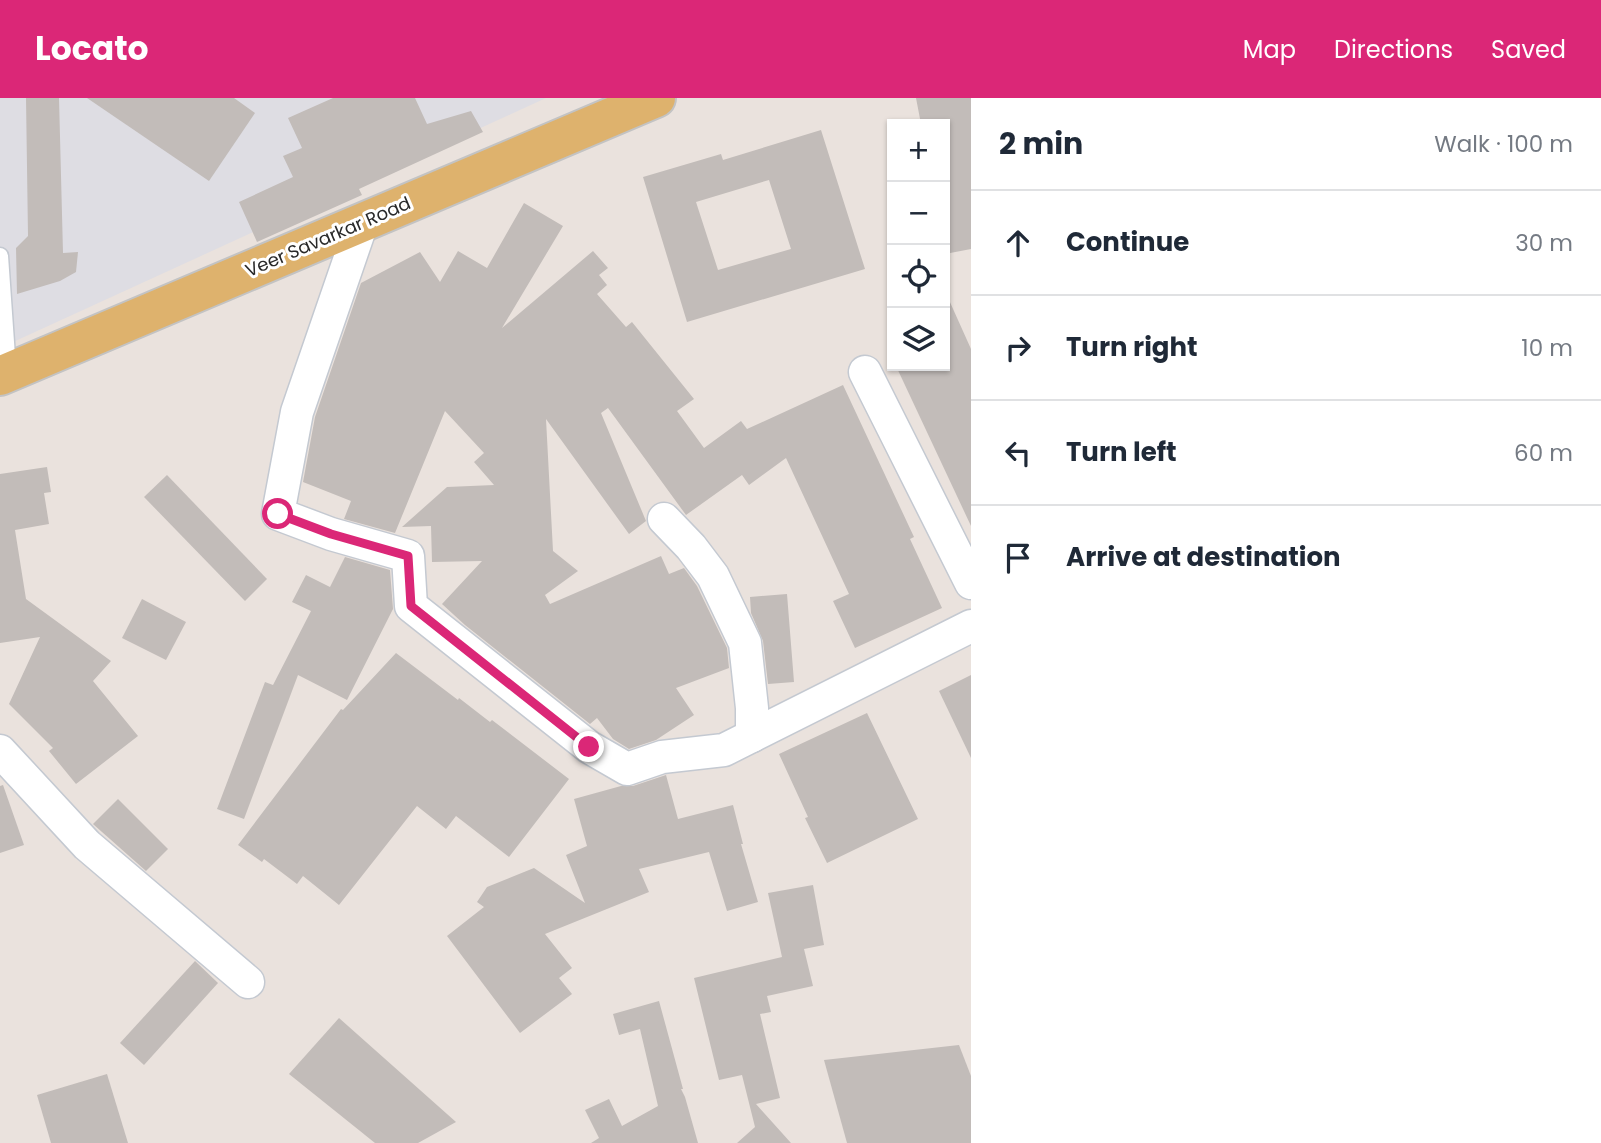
<!DOCTYPE html>
<html lang="en">
<head>
<meta charset="utf-8">
<style>
	body { margin:0; font-family:Poppins,sans-serif; background:#f2f2f3; color:#1f2937 }
	.controls { position:absolute; right:21px; top:21px; display:grid; overflow:hidden; border-radius:0px; box-shadow:0 2px 5px #0004 }
	.controls button { width:63px; height:63px; display:grid; place-items:center; padding:0; border:0; border-bottom:2px solid #e0e1e3; background:#fff; color:#1f2937; font:35px sans-serif }
	.stop { position:absolute; width:21px; height:21px; margin:-16px; border:5px solid #db2777; border-radius:50%; background:#fff }
	.stop.end { background:#db2777; border-color:#fff; box-shadow:0 2px 7px #0008 }
	.list { margin:0; padding:0; list-style:none }
	h2 { display:flex; justify-content:space-between; align-items:center; height:91px; margin:0; padding:0 28px; font-size:30px }
	h2 small { font-size:23px; font-weight:400; color:#747a83 }
	.list li { display:grid; grid-template-columns:46px 1fr auto; gap:21px; align-items:center; box-sizing:border-box; height:105px; padding:0 28px; border-top:2px solid #e0e1e3 }
	.list b { display:block; font-size:26px; white-space:nowrap }
	.list em { font-size:23px; font-style:normal; color:#747a83 }
	.icon { flex:none; width:38px; height:38px; fill:none; stroke:currentColor; stroke-width:2; stroke-linecap:round; stroke-linejoin:round }
	.map { position:relative; flex:none; width:971px; height:1045px; overflow:hidden }
	header { display:flex; align-items:center; gap:42px; box-sizing:border-box; height:98px; padding:0 35px; background:#db2777; color:#fff }
	header strong { font-size:33px }
	nav { display:flex; gap:38px; margin-inline-start:auto; font-size:24px }
	main { display:flex }
	aside { flex:1; background:#fff }
	.map>svg:first-child { display:block }
</style>
</head>
<body>
<header>
<strong>Locato</strong>
<nav><a>Map</a><a>Directions</a><a>Saved</a></nav>
</header>
<main>
<div class="map">
<svg width="971" height="1045" viewBox="0 0 971 1045">
	<rect width="100%" height="100%" fill="#eae2dd"/>
	<polygon fill="#dedde3" points="0,0 546,0 0,250"/>
	<g fill="#c2bcb9" fill-rule="evenodd">
		<polygon points="26,0 59,0 63,155 78,154 76,174 60,183 17,196 16,150 28,138"/>
		<polygon points="87,0 234,0 255,15 209,83"/>
		<polygon points="333,0 415,0 427,26 471,13 483,34 359,91 362,97 257,144 239,104 293,79 283,58 302,50 288,20"/>
		<polygon points="916,0 971,0 971,151 945,156 945,26 921,26"/>
		<path d="M821 32 865 171 687 224 643 79 721 56 723 62ZM769 82 791 151 718 172 696 104Z"/>
		<polygon points="524,105 563,128 502,230 593,153 608,170 599,177 607,187 597,196 626,229 632,224 694,301 677,313 704,350 741,323 747,331 843,287 914,439 910,441 942,510 855,550 833,503 849,496 786,360 749,387 742,377 686,417 608,310 601,315 646,423 629,436 546,321 553,453 578,473 545,497 550,506 661,458 669,476 684,470 697,488 727,550 729,570 676,590 694,617 656,642 629,651 613,641 597,620 590,626 465,527 442,506 482,463 432,464 431,428 402,429 447,389 494,387 474,364 484,355 445,313 395,435 344,421 351,403 303,384 315,319 361,185 420,154 440,184 458,153 487,170"/>
		<polygon points="945,193 971,251 971,428 896,268 945,268"/>
		<polygon points="47,369 51,394 44,395 49,426 15,432 26,501 111,563 93,583 138,638 76,686 49,653 53,650 9,606 40,539 0,545 0,376"/>
		<polygon points="167,377 267,481 245,503 144,399"/>
		<polygon points="345,459 390,472 393,511 347,602 298,577 244,721 217,711 265,584 273,587 311,513 292,504 306,477 330,489"/>
		<polygon points="787,496 794,584 768,586 763,543 751,515 750,499"/>
		<polygon points="142,501 186,524 166,562 122,540"/>
		<polygon points="396,555 458,602 459,600 490,624 492,622 569,681 509,759 456,718 446,731 417,708 339,807 303,778 297,786 264,761 262,764 238,747 341,611 343,612"/>
		<polygon points="971,577 971,660 939,593"/>
		<polygon points="867,615 918,721 827,765 805,720 808,719 779,656"/>
		<polygon points="666,677 678,721 733,707 743,746 741,746 758,804 727,813 709,754 639,771 649,794 545,836 572,870 559,880 572,896 520,935 447,838 484,809 477,804 487,789 534,770 585,805 566,757 587,748 574,701 621,688 633,688"/>
		<polygon points="3,687 24,747 0,755 0,688"/>
		<polygon points="118,701 168,751 146,773 93,726"/>
		<polygon points="813,787 824,847 804,851 813,888 767,898 771,914 760,916 780,1000 756,1006 791,1045 737,1045 755,1029 742,977 719,982 694,880 782,859 768,795"/>
		<polygon points="195,863 218,885 144,967 120,945"/>
		<polygon points="659,903 683,991 681,991 685,999 698,1045 591,1045 599,1040 585,1012 609,1001 622,1028 658,1008 640,931 619,937 613,916"/>
		<polygon points="339,920 456,1024 418,1045 375,1045 289,976"/>
		<polygon points="959,947 971,978 971,1045 847,1045 824,962"/>
		<polygon points="107,976 128,1045 51,1045 37,997"/>
	</g>
	<g fill="none" stroke-linecap="round" stroke-linejoin="round">
		<g stroke="#c4c9d1" stroke-width="19">
			<polyline id="lane" points="0,158 8,273"/>
		</g>
		<g stroke="#c4c9d1" stroke-width="35">
			<g id="street">
				<polyline points="362,125 297,314 278,416 331,436 408,458 411,508 589,649 627,671 662,659 724,652 971,528"/>
				<polyline points="865,274 971,485"/>
				<polyline points="664,421 691,449 713,478 745,545 752,610 752,638"/>
				<polyline points="0,653 87,747 248,884"/>
			</g>
		</g>
		<g stroke="#c3c3c3" stroke-width="42">
			<polyline id="primary" points="0,278 656,0"/>
		</g>
		<use href="#lane" stroke="#fff" stroke-width="16"/>
		<use href="#street" stroke="#fff" stroke-width="32"/>
		<use href="#primary" stroke="#deb26d" stroke-width="38"/>
	</g>
	<g fill="none" stroke-linecap="round" stroke-linejoin="round">
		<polyline stroke="#db2777" stroke-width="9" points="278,416 331,436 408,458 411,508 589,649"/>
	</g>
	<g text-anchor="middle" stroke-width="6" stroke-linejoin="round" paint-order="stroke">
		<g font-size="18" fill="#292929" stroke="#fff">
			<text transform="translate(328 139) rotate(-23)" y="6">Veer Savarkar Road</text>
		</g>
	</g>
</svg>
<div class="controls">
<button>+</button>
<button>−</button>
<button><svg class="icon" aria-label="locate" viewBox="0 0 24 24"><circle cx="12" cy="12" r="6"/><path d="M12 2v4M12 18v4M2 12h4M18 12h4"/></svg></button>
<button><svg class="icon" aria-label="layers" viewBox="0 0 24 24"><path d="M12 4l9 5-9 5-9-5zM3 14l9 5 9-5"/></svg></button>
</div>
<div class="stop" style="left:278px;top:416px"></div>
<div class="stop end" style="left:589px;top:649px"></div>
</div>
<aside>
<h2>2 min<small>Walk · 100 m</small></h2>
<ul class="list">
<li><svg class="icon" aria-label="ahead" viewBox="0 0 24 24"><path d="M12 20V5M6 11l6-6 6 6"/></svg><div><b>Continue</b></div><em>30 m</em></li>
<li><svg class="icon" aria-label="right" viewBox="0 0 24 24"><path d="M7 20v-9h11M14 6l5 5-5 5"/></svg><div><b>Turn right</b></div><em>10 m</em></li>
<li><svg class="icon" aria-label="left" viewBox="0 0 24 24"><path d="M17 20v-9H6M10 6l-5 5 5 5"/></svg><div><b>Turn left</b></div><em>60 m</em></li>
<li><svg class="icon" aria-label="arrive" viewBox="0 0 24 24"><path d="M6 21V4h12l-3 4 3 4H6"/></svg><div><b>Arrive at destination</b></div></li>
</ul>
</aside>
</main>
</body>
</html>
